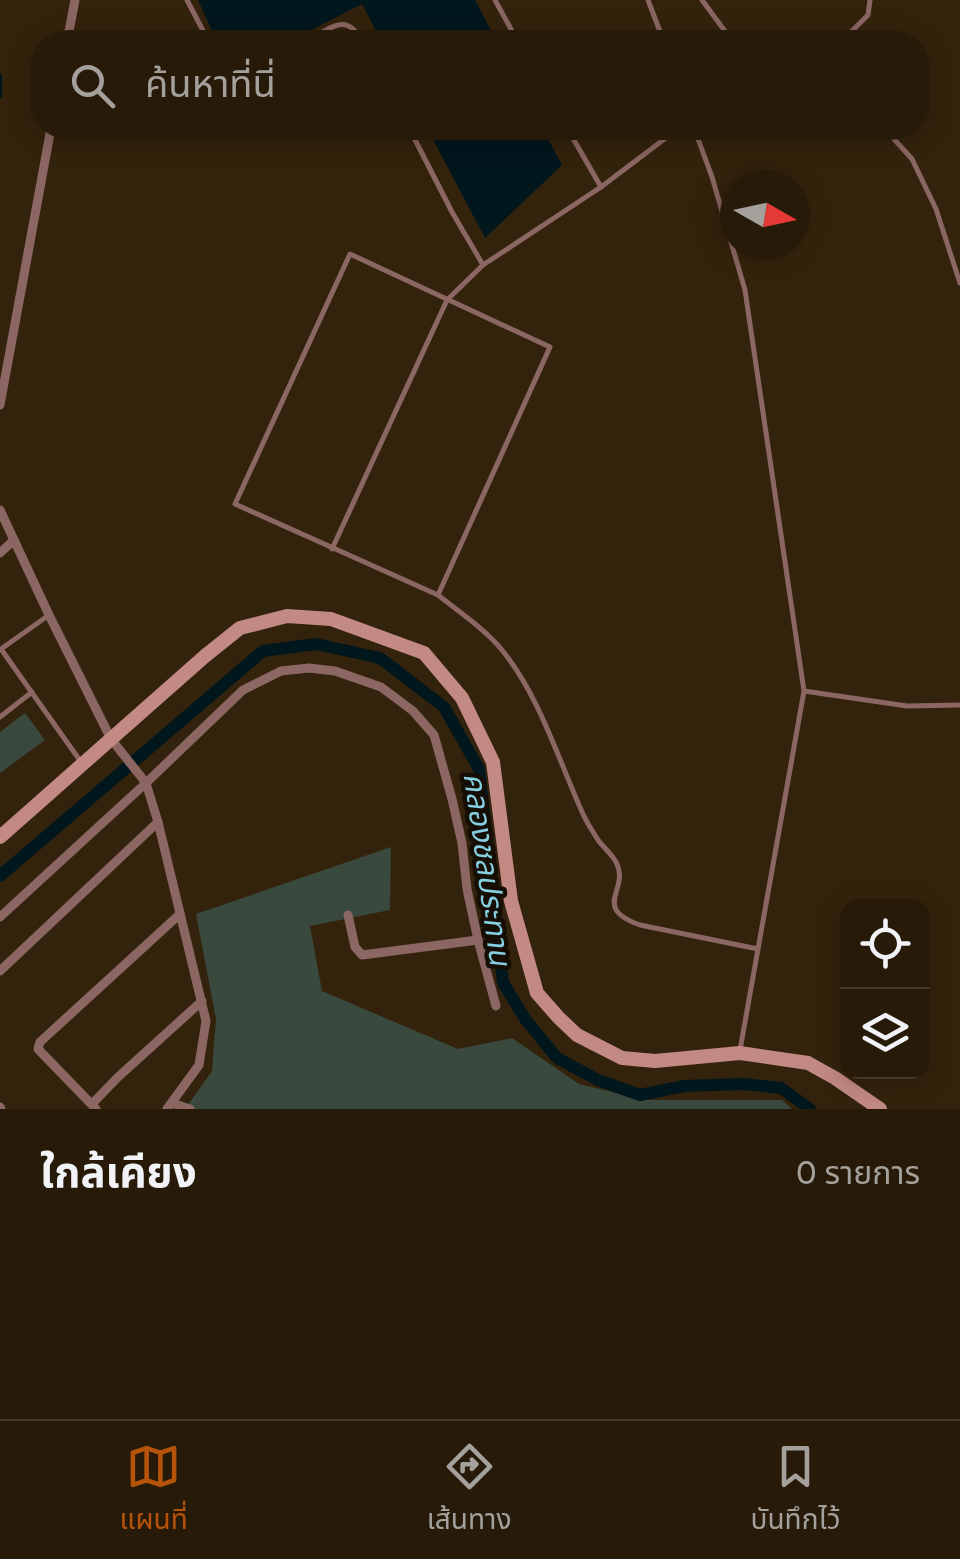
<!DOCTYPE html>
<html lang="th">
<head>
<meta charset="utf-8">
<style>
	body { margin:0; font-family:"Varela Round","Noto Sans Thai",sans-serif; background:#2f2312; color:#f1f3f6 }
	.controls { position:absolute; right:30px; bottom:30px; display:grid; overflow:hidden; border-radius:20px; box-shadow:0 5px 25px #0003 }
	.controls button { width:90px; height:90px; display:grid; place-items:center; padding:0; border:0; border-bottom:2px solid #43382a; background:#271a09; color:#f1f3f6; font:50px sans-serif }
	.compass { position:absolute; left:720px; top:170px; width:90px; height:90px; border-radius:50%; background:#271a09; box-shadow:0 5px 25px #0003; rotate:99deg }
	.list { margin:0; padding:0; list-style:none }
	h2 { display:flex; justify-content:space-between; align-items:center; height:130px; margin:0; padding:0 40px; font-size:42px }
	h2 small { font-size:32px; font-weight:400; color:#a4a19c }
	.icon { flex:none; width:55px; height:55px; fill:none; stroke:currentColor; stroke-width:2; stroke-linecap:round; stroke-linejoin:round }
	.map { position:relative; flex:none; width:960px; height:1109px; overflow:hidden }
	.search { position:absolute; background:#271a09; box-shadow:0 5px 25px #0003; left:30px; right:30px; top:30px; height:110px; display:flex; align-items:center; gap:25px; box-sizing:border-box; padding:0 35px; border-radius:40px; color:#a4a19c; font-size:38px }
	.sheet { height:310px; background:#271a09 }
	nav { display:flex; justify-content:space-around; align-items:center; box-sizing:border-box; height:140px; border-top:2px solid #43382a; background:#271a09; font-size:28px; color:#a4a19c }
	nav a { display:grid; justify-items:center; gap:5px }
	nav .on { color:#b45309 }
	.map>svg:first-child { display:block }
</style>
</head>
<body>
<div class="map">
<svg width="960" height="1109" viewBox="0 0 960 1109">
	<rect width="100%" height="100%" fill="#34230c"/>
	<g fill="#39493d">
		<polygon points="25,713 45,740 0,773 0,732"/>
		<polygon points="391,847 390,910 310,926 322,991 458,1049 512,1038 579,1084 646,1100 782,1100 792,1109 185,1109 212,1071 216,1019 196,914"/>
	</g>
	<g fill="#00171d">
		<polygon points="198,0 475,0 497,42 382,42 362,4 288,42 217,42"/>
		<polygon points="427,128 542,128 562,165 485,238"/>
	</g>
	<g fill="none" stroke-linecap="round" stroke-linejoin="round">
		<polyline stroke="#00171d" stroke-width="4" points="0,75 0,96"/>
		<polyline stroke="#00171d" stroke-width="12" points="0,876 263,651 316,644 380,658 444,707 479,769 503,983 526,1020 557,1058 598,1080 640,1095 684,1086 743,1084 781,1088 810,1109"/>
		<g stroke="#8b6662" stroke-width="5">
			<polyline points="187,0 209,42"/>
			<polyline points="495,0 518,42"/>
			<polyline points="648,0 664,42"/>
			<polyline points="702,0 733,42"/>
			<polyline points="806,40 815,42"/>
			<path d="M305 42C331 29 345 10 363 42"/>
			<polyline points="841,42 868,15 870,0"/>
			<polyline points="409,128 452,212 483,265"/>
			<polyline points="567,128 601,187"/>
			<polyline points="694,128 712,177 745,290 804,691 740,1050"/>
			<polyline points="884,128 912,159 936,209 960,283"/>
			<polygon points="350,254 550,347 438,595 235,504"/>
			<polyline points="332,549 447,300 483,265 601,187 679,128"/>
			<path d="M438 595C458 611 486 630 502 650 540 697 558 759 583 814 587 823 593 832 598 840 604 848 614 856 617 864 629 891 591 907 640 925L758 949"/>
			<polyline points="49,615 1,649 81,762"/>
			<polyline points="804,691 907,706 960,705"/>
			<polyline points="0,717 32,692"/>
		</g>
		<g stroke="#8b6662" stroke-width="9">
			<polyline points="67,42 75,0"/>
			<polyline points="0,405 51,128"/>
			<polyline points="0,510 49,615 111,739 146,783 158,822 206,1021 199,1065 167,1109"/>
			<polyline points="0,553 14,540"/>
			<polyline points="348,915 355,947 362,955 478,940"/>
			<polyline points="0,917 146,783 243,690 281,671 309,668 335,671 381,687 413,711 434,735 452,799 462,843 467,889 478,940 496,1006"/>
			<polyline points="0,971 158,822"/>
			<polyline points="172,1103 190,1109"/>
			<polyline points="92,1104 117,1078 202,1001"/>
			<polyline points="0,1107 1,1109"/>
			<polyline points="96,1109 38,1049 40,1042 180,914"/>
		</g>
		<polyline stroke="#c38983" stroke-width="14" points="0,837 205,656 240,628 287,616 331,619 424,653 462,698 493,762 511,901 537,993 559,1018 577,1035 622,1058 655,1061 740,1053 808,1063 835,1078 880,1109"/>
	</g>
	<g text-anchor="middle" stroke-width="9" stroke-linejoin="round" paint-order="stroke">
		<g font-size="30" font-style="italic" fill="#85cfe0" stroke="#160e05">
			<text transform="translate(487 869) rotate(82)" y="10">คลองชลประทาน</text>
		</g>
	</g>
</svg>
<div class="controls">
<button><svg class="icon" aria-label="locate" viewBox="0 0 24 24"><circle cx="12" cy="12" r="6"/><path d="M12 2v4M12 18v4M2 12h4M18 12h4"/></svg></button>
<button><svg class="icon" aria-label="layers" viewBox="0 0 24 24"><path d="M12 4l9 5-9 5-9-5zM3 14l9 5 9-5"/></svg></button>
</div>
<svg class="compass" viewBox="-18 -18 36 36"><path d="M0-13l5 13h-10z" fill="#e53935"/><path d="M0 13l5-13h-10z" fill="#a4a19c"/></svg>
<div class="search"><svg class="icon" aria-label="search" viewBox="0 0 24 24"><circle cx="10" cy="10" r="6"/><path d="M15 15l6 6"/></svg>ค้นหาที่นี่</div>
</div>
<section class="sheet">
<h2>ใกล้เคียง<small>0 รายการ</small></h2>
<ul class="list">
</ul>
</section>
<nav>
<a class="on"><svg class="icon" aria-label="map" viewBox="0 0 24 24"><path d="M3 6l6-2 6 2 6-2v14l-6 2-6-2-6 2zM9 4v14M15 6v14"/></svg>แผนที่</a>
<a><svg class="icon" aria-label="directions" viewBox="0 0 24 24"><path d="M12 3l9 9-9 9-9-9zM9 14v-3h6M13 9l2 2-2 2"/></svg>เส้นทาง</a>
<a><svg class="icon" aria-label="saved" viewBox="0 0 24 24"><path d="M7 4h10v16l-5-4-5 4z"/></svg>บันทึกไว้</a>
</nav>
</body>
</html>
